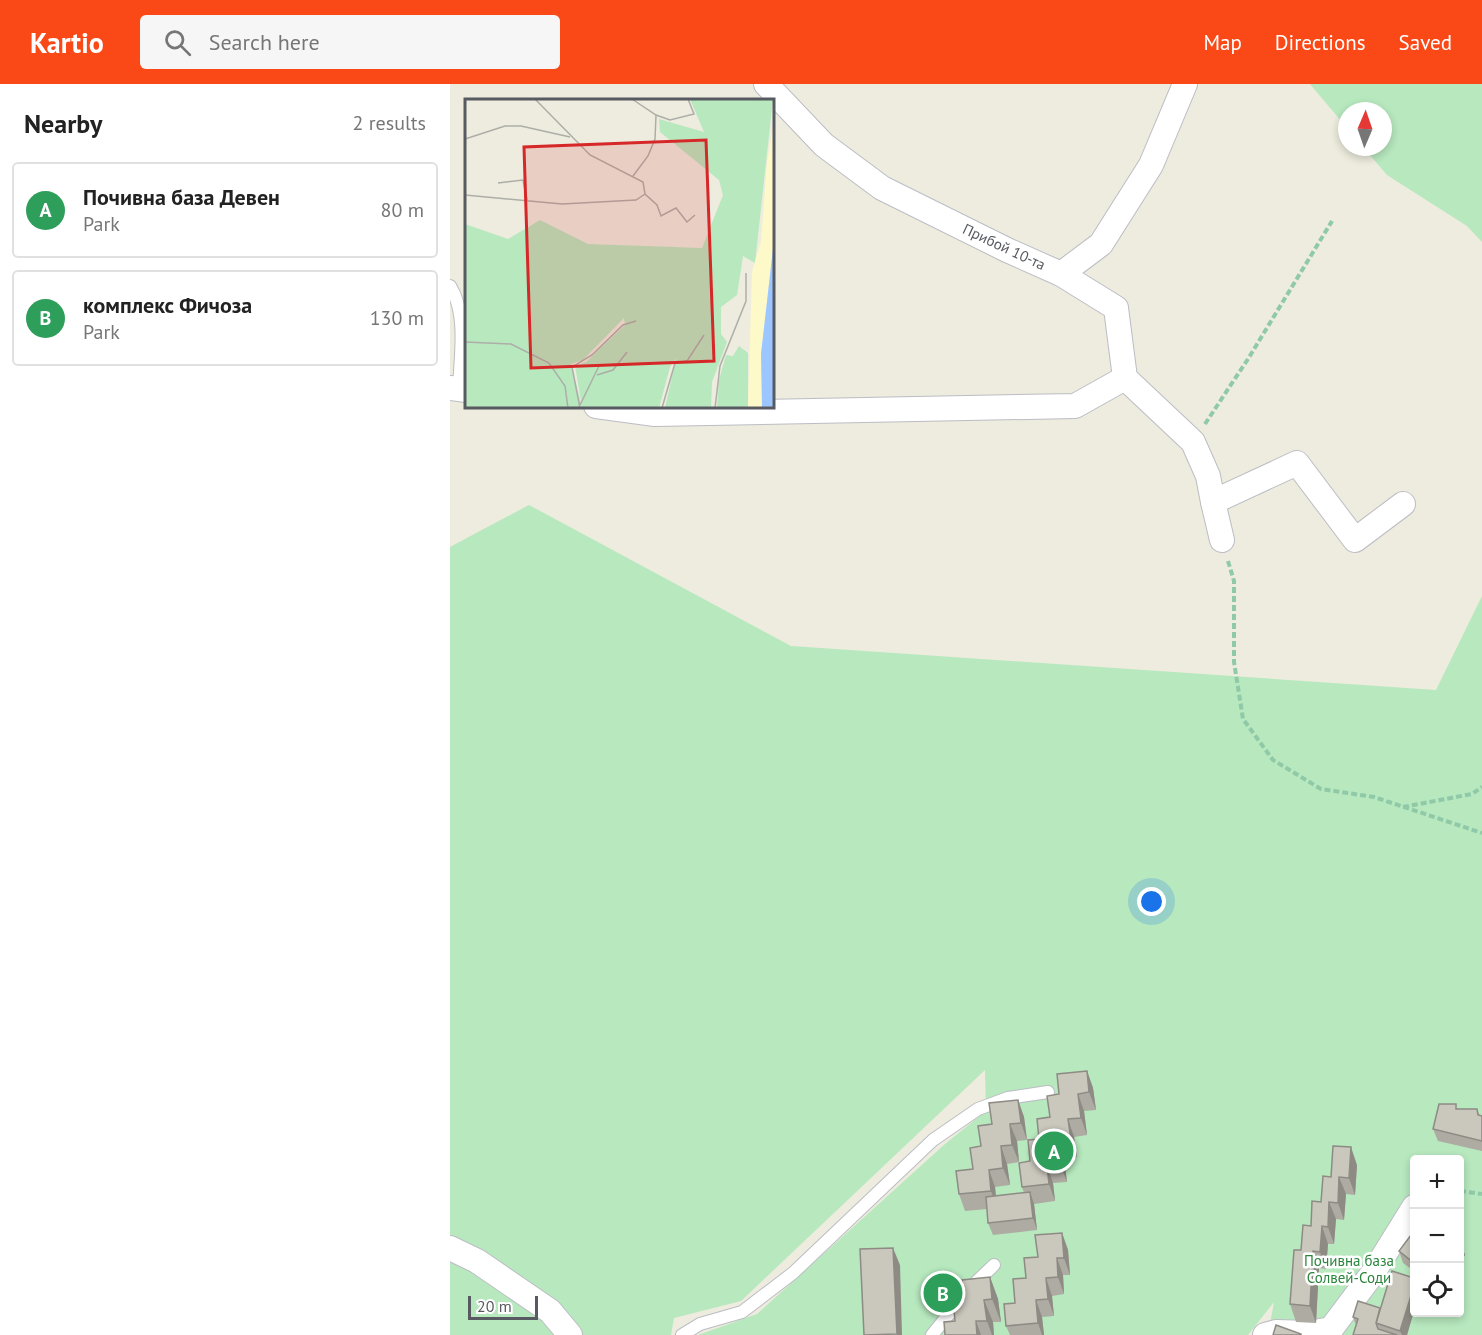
<!DOCTYPE html>
<html lang="en">
<head>
<meta charset="utf-8">
<style>
	body { margin:0; font-family:"PT Sans",sans-serif; background:#f6f6f6; color:#222 }
	.controls { position:absolute; right:18px; bottom:18px; display:grid; overflow:hidden; border-radius:6px; box-shadow:0 3px 9px #0003 }
	.controls button { width:54px; height:54px; display:grid; place-items:center; padding:0; border:0; border-bottom:2px solid #e0e0e0; background:#fff; color:#222; font:30px sans-serif }
	.compass { position:absolute; left:888px; top:18px; width:54px; height:54px; border-radius:50%; background:#fff; box-shadow:0 3px 9px #0003; rotate:2deg }
	.scale { position:absolute; left:18px; bottom:15px; width:70px; box-sizing:border-box; padding-left:6px; border:3px solid #585a61; border-top:0; font-size:16px; line-height:21px; white-space:nowrap; color:#585a61; -webkit-text-stroke:4px #fff; paint-order:stroke }
	.you { position:absolute; left:702px; top:818px; width:21px; height:21px; margin:-15px; border:4px solid #fff; border-radius:50%; background:#1a73e8; box-shadow:0 0 0 9px #1a73e833 }
	.badge { display:grid; place-items:center; width:39px; height:39px; border-radius:50%; background:#fa4917; color:#fff; font-size:20px; font-weight:700 }
	.pin { position:absolute; translate:-50% -50%; border:3px solid #fff; box-shadow:0 2px 6px #0006 }
	.list { margin:0; padding:0; list-style:none }
	h2 { display:flex; justify-content:space-between; align-items:center; height:78px; margin:0; padding:0 24px; font-size:26px }
	h2 small { font-size:20px; font-weight:400; color:#767676 }
	.list li { display:grid; grid-template-columns:39px 1fr auto; gap:18px; align-items:center; box-sizing:border-box; height:96px; margin:0 12px 12px; padding:0 12px; border:2px solid #e0e0e0; border-radius:6px }
	.list b { display:block; font-size:22px; white-space:nowrap }
	.list p { margin:0; font-size:20px; white-space:nowrap; color:#767676 }
	.list em { font-size:20px; font-style:normal; color:#767676 }
	.icon { flex:none; width:33px; height:33px; fill:none; stroke:currentColor; stroke-width:2; stroke-linecap:round; stroke-linejoin:round }
	.map { position:relative; flex:none; width:1032px; height:1251px; overflow:hidden }
	header { display:flex; align-items:center; gap:36px; box-sizing:border-box; height:84px; padding:0 30px; background:#fa4917; color:#fff }
	header strong { font-size:28px }
	nav { display:flex; gap:33px; margin-inline-start:auto; font-size:21px }
	.search { width:420px; height:54px; background:#f6f6f6; display:flex; align-items:center; gap:15px; box-sizing:border-box; padding:0 21px; border-radius:6px; color:#767676; font-size:22px }
	main { display:flex }
	aside { flex:1; background:#fff }
	.map>svg:first-child { display:block }
</style>
</head>
<body>
<header>
<strong>Kartio</strong>
<div class="search"><svg class="icon" aria-label="search" viewBox="0 0 24 24"><circle cx="10" cy="10" r="6"/><path d="M15 15l6 6"/></svg>Search here</div>
<nav><a>Map</a><a>Directions</a><a>Saved</a></nav>
</header>
<main>
<aside>
<h2>Nearby<small>2 results</small></h2>
<ul class="list">
<li><span class="badge" style="background:#2e9e5b">A</span><div><b>Почивна база Девен</b><p>Park</p></div><em>80 m</em></li>
<li><span class="badge" style="background:#2e9e5b">B</span><div><b>комплекс Фичоза</b><p>Park</p></div><em>130 m</em></li>
</ul>
</aside>
<div class="map">
<svg width="1032" height="1251" viewBox="0 0 1032 1251">
	<rect width="100%" height="100%" fill="#edecde"/>
	<g fill="#b7e8be" fill-rule="evenodd">
		<polygon points="860,0 1032,0 1032,158 1017,142 937,91 913,63 933,63 933,27 897,27 897,44"/>
		<path d="M79 421 341 562 986 606 1032 512V1251H818L824 1218 798 1251H248L307 1230 495 1060 536 1027 535 986 291 1217 224 1234 221 1251H0V463ZM964 1076H1010V1228H964Z"/>
	</g>
	<g fill="none" stroke-linecap="round" stroke-linejoin="round">
		<g stroke="#bcbdc4" stroke-width="14">
			<g id="lane">
				<path d="M0 202C18 231 10 273 9 305"/>
				<polyline points="232,1251 250,1240 292,1228 343,1189 483,1056 528,1025 558,1014 598,1008"/>
				<polyline points="482,1251 519,1205 544,1181"/>
			</g>
		</g>
		<g stroke="#bcbdc4" stroke-width="26">
			<g id="street">
				<polyline points="316,0 374,61 432,104 557,166 611,190 666,224 675,294 743,358 758,392 763,418 847,379 905,456 953,420"/>
				<polyline points="611,190 651,160 701,81 735,0"/>
				<polyline points="0,304 16,306"/>
				<polyline points="146,322 205,330 625,322 675,294"/>
				<polyline points="763,418 772,456"/>
				<polyline points="0,1164 27,1177 100,1227 120,1251"/>
				<polyline points="815,1251 826,1248 859,1249 881,1245 923,1189 964,1123"/>
			</g>
		</g>
		<g stroke="#90c9a8" stroke-width="4" stroke-dasharray="6 3" stroke-linecap="butt">
			<polyline points="755,340 798,275 882,137"/>
			<polyline points="778,477 784,497 784,578 793,635 823,676 871,705 924,713 1032,749"/>
			<polyline points="953,723 1022,710 1032,703"/>
			<polyline points="1010,1107 1032,1110"/>
		</g>
		<use href="#lane" stroke="#fff" stroke-width="12"/>
		<use href="#street" stroke="#fff" stroke-width="24"/>
	</g>
	<g fill="#aeaba3">
		<polygon points="637,987 643,1004 646,1026 634,1027 637,1051 624,1053 627,1073 614,1074 617,1098 603,1099 605,1117 584,1120 587,1146 543,1151 538,1139 537,1125 515,1127 509,1110 523,1085 531,1062 542,1040 568,1016 574,1033 577,1056 567,1057 569,1078 557,1080 560,1101 545,1103 546,1112 574,1109 572,1103 580,1077 609,1010"/>
		<polygon points="1008,1025 1027,1025 1030,1032 1032,1032 1032,1067 988,1057 983,1045"/>
		<polygon points="907,1081 905,1111 896,1110 894,1136 886,1135 884,1160 878,1160 876,1185 869,1184 866,1239 846,1238 840,1220 851,1166 861,1142 881,1093"/>
		<polygon points="964,1147 964,1187 953,1179 949,1167"/>
		<polygon points="612,1149 618,1166 620,1191 613,1191 614,1210 602,1212 604,1232 592,1233 594,1251 560,1251 556,1242 576,1194 588,1173"/>
		<polygon points="540,1193 548,1215 551,1238 543,1238 544,1251 495,1251 505,1237 514,1214"/>
		<polygon points="964,1194 964,1227 957,1251 903,1251 907,1240 905,1239 903,1233 930,1224"/>
	</g>
	<g fill="#8d8b84">
		<polygon points="637,987 643,1004 646,1026 639,1008"/>
		<polygon points="628,1010 634,1027 637,1051 631,1034"/>
		<polygon points="568,1016 574,1033 577,1056 571,1039"/>
		<polygon points="618,1035 624,1053 627,1073 621,1056"/>
		<polygon points="560,1040 567,1057 569,1078 562,1061"/>
		<polygon points="608,1057 614,1074 617,1098 610,1080"/>
		<polygon points="551,1062 557,1080 560,1101 553,1084"/>
		<polygon points="901,1063 907,1081 905,1111 899,1094"/>
		<polygon points="597,1082 603,1099 605,1117 599,1100"/>
		<polygon points="539,1086 545,1103 547,1124 541,1107"/>
		<polygon points="889,1093 896,1110 894,1136 888,1119"/>
		<polygon points="580,1108 584,1120 587,1146 583,1134"/>
		<polygon points="879,1118 886,1135 884,1160 878,1143"/>
		<polygon points="872,1142 878,1160 876,1185 870,1168"/>
		<polygon points="612,1149 618,1166 620,1191 614,1174"/>
		<polygon points="443,1164 450,1181 452,1251 447,1251"/>
		<polygon points="1013,1165 1015,1171 1010,1179 1010,1170"/>
		<polygon points="863,1167 869,1184 866,1239 860,1222"/>
		<polygon points="607,1174 613,1191 614,1210 608,1193"/>
		<polygon points="540,1193 548,1215 551,1238 542,1215"/>
		<polygon points="596,1194 602,1212 604,1232 598,1215"/>
		<polygon points="964,1202 964,1227 957,1251 952,1251 950,1247"/>
		<polygon points="534,1216 543,1238 544,1251 542,1251 537,1237"/>
		<polygon points="586,1216 592,1233 594,1251 592,1251 588,1239"/>
		<polygon points="526,1237 531,1251 527,1251"/>
	</g>
	<g fill="#cac7bd" stroke="#8d8b84" stroke-width="1.5">
		<polygon points="637,987 639,1008 628,1010 631,1034 618,1035 621,1056 608,1057 610,1080 597,1082 599,1100 572,1103 569,1079 580,1077 578,1056 589,1055 587,1035 600,1033 597,1012 609,1010 607,990"/>
		<polygon points="568,1016 571,1039 560,1040 562,1061 551,1062 553,1084 539,1086 541,1107 509,1110 506,1087 523,1085 520,1064 531,1062 528,1042 542,1040 539,1019"/>
		<polygon points="989,1020 1006,1020 1006,1025 1027,1025 1028,1031 1032,1032 1032,1057 983,1045"/>
		<polygon points="883,1062 901,1063 899,1094 889,1093 888,1119 879,1118 878,1143 872,1142 870,1168 863,1167 860,1222 840,1220 844,1166 851,1166 853,1141 861,1142 862,1117 871,1118 873,1092 881,1093"/>
		<polygon points="580,1108 583,1134 538,1139 536,1113"/>
		<polygon points="964,1147 964,1179 949,1167"/>
		<polygon points="612,1149 614,1174 607,1174 608,1193 596,1194 598,1215 586,1216 588,1239 556,1242 554,1220 565,1219 563,1195 576,1194 574,1174 588,1173 585,1151"/>
		<polygon points="1010,1162 1013,1165 1010,1170"/>
		<polygon points="443,1164 447,1250 414,1251 410,1165"/>
		<polygon points="942,1187 964,1194 964,1202 950,1247 926,1239"/>
		<polygon points="540,1193 542,1215 534,1216 537,1237 526,1237 527,1251 495,1251 494,1238 505,1237 503,1215 514,1214 512,1196"/>
		<polygon points="908,1217 930,1224 926,1239 928,1245 947,1251 903,1251 908,1235 903,1233"/>
		<polygon points="826,1241 851,1250 851,1251 823,1251"/>
	</g>
	<g text-anchor="middle" stroke-width="5" stroke-linejoin="round" paint-order="stroke">
		<g font-size="15" fill="#585a61" stroke="#fff">
			<text transform="translate(554 163) rotate(25)" y="5">Прибой 10-та</text>
		</g>
		<g font-size="15" fill="#2c853d" stroke="#fff">
			<text x="899" y="1182">Почивна база<tspan x="899" dy="17">Солвей-Соди</tspan></text>
		</g>
	</g>
	<g transform="translate(15 15)">
		<rect width="309" height="309" fill="#edecde"/>
		<path d="M225 0H308L290 164 278 157 272 196 256 208V235L262 243 247 283 246 309H200L211 259 205 268 194 309H0V125L43 140 75 121 123 145 237 149 258 96 254 81 195 33 194 20 239 33ZM159 219 160 226 121 263 110 267 117 308 106 265 118 261ZM274 247 283 254V309H252L254 281 261 256 268 257Z" fill="#b7e8be" fill-rule="evenodd"/>
		<path d="M309 22V141L296 255 297 309H283L287 173 296 142 302 63Z" fill="#fef9c8"/>
		<path d="M309 141V309H297L296 255Z" fill="#9cc6ff"/>
		<path fill="none" stroke="#adaea8" stroke-width="1.5" d="M70 0 125 56 178 83 180 95 192 106 196 117 211 109 222 123 230 116M167 0 191 16 205 21 229 15 223 0M0 40 40 27H56L105 38M168 77 183 57 190 40 191 16M33 84 58 81 62 101M0 96 97 105 171 101 180 95M0 243 46 245 84 264 100 287 103 309M132 276 148 271 162 253M115 306 134 267M115 309 107 268 127 256 158 226 171 222M197 309 210 264 222 262 239 236M250 309 255 267 281 202V174"/>
		<path fill="#d62828" fill-opacity="0.15" stroke="#d62828" stroke-width="3" d="M241 41 249 262 66 269 59 48Z"/>
		<rect width="309" height="309" fill="none" stroke="#585a61" stroke-width="3"/>
	</g>
</svg>
<div class="controls">
<button>+</button>
<button>−</button>
<button><svg class="icon" aria-label="locate" viewBox="0 0 24 24"><circle cx="12" cy="12" r="6"/><path d="M12 2v4M12 18v4M2 12h4M18 12h4"/></svg></button>
</div>
<svg class="compass" viewBox="-18 -18 36 36"><path d="M0-13l5 13h-10z" fill="#e53935"/><path d="M0 13l5-13h-10z" fill="#767676"/></svg>
<div class="scale">20 m</div>
<div class="you"></div>
<div class="pin badge" style="left:604px;top:1067px;background:#2e9e5b">A</div>
<div class="pin badge" style="left:493px;top:1209px;background:#2e9e5b">B</div>
</div>
</main>
</body>
</html>
